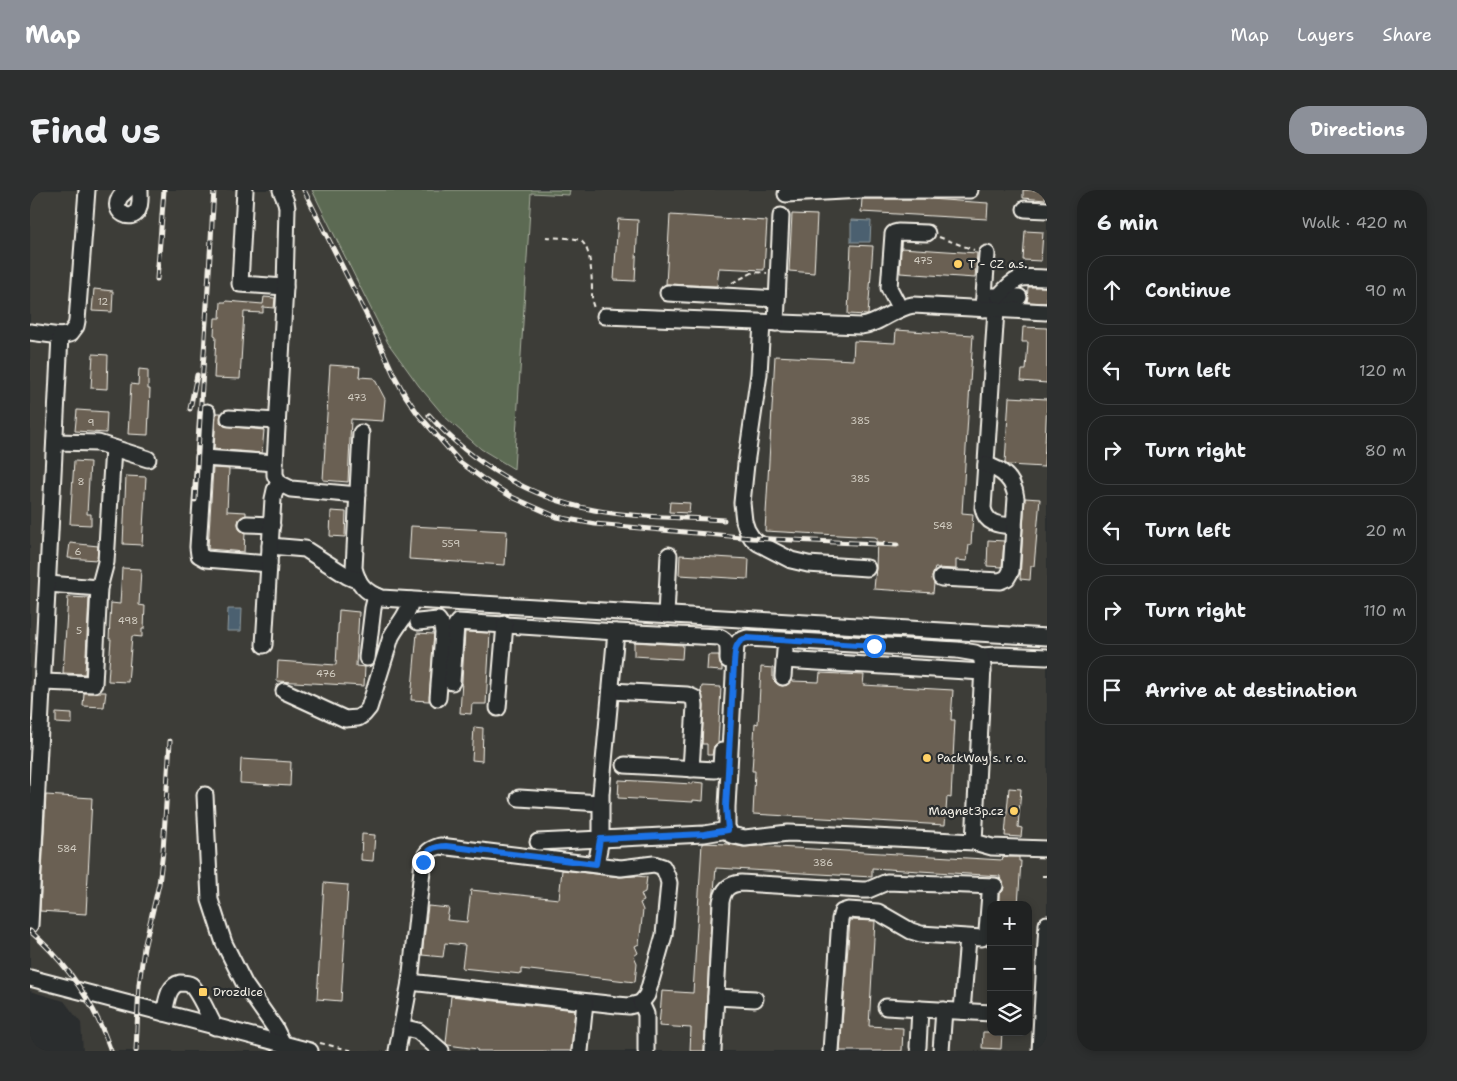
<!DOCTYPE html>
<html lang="en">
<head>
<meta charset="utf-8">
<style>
	body { margin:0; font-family:"Shantell Sans",sans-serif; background:#2d2f2f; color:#f1f3f6 }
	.controls { position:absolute; right:15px; bottom:15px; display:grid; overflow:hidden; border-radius:10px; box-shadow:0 2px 8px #0003 }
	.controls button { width:45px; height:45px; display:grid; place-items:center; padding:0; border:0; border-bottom:1px solid #3d3f40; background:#202222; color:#f1f3f6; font:25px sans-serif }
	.stop { position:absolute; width:15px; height:15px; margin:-11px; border:4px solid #1a73e8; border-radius:50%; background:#fff }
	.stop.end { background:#1a73e8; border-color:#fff; box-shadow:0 1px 5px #0008 }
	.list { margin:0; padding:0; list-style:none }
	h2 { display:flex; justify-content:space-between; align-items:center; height:65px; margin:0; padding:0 20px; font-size:21px }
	h2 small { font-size:16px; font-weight:400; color:#a2a4a5 }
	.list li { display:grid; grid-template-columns:32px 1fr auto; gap:15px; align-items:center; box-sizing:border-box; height:70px; margin:0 10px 10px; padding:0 10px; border:1px solid #3d3f40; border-radius:20px }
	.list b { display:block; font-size:19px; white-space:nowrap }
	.list em { font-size:16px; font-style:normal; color:#a2a4a5 }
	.icon { flex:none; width:28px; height:28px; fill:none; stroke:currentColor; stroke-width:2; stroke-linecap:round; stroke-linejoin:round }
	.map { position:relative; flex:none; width:1017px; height:861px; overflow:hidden; border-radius:20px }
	header { display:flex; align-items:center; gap:30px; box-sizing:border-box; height:70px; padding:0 25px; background:#8c9099; color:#fff }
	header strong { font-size:24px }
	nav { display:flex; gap:28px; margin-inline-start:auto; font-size:18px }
	.intro { display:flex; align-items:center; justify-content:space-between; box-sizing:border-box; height:120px; padding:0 30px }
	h1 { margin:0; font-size:35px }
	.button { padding:12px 22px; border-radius:20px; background:#8c9099; color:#fff; font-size:18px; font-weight:700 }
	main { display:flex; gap:30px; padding:0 30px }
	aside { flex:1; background:#202222; border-radius:20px; box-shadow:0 2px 8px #0003 }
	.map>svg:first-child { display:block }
</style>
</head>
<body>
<header>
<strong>Map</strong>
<nav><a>Map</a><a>Layers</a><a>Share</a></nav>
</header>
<div class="intro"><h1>Find us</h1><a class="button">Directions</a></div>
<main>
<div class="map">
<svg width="1017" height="861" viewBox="0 0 1017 861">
	<rect width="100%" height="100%" fill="#2a2d2e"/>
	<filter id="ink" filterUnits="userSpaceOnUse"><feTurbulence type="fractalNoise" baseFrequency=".02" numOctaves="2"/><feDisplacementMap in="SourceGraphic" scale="10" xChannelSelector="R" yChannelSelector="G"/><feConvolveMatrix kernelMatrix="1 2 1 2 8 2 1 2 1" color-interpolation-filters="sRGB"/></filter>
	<g filter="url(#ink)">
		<path fill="#3e3d39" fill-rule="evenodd" d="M0 0H1017V861H53L51 833 34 811 0 801ZM961 715H998V842H961Z"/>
		<polygon fill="#5b6a53" stroke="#a8ae9e" points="282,0 540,0 539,5 501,3 484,279 451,259 415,227 389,196 358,153"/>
		<g fill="#4b616f" stroke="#8f9b9f">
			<polygon points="821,30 841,31 840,52 821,52"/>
			<polygon points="198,419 212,419 211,441 197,441"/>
		</g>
		<g fill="#6b6152" stroke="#f4f1e8">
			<polygon points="993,0 1016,0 1015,10 993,8"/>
			<polygon points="832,9 899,9 958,13 957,29 831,22"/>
			<polygon points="762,24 787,25 784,83 759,81"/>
			<polygon points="640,25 737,31 734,80 689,78 687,96 636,94"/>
			<polygon points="588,29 608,30 605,91 584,90"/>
			<polygon points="995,41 1013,42 1011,71 993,70"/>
			<polygon points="821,55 843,56 838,125 837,125 818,124"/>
			<polygon points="871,58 947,63 945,88 870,83"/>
			<polygon points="998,97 1017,97 1017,113 997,112"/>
			<polygon points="64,99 83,101 82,122 62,121"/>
			<polygon points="234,107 245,108 244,118 233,117 233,123 214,122 210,189 184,188 186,146 184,145 185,128 190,128 191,112 196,112 196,111 233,114"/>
			<polygon points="993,137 1017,138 1017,193 991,191 992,180 996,180 998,152 992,152"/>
			<polygon points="866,140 943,145 932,323 943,324 941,355 939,355 937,371 926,370 926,379 905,378 902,387 904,394 903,403 844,399 846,378 847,348 845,347 735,341 745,166 823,170 824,151 865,153"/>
			<polygon points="63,164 78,165 77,199 61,198"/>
			<polygon points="300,175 330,177 329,187 344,188 355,209 353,231 321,229 318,292 293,290"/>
			<polygon points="109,179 118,180 118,199 120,199 118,245 98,244 101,194 108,195"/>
			<polygon points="979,207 1017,209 1014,277 978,275 975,273"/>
			<polygon points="47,220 77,222 76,243 45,241"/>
			<polygon points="186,223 191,223 190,232 194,236 234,240 232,263 184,259"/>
			<polygon points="44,271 60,272 57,324 61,324 61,335 40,334"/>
			<polygon points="183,278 199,279 197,321 216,322 216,325 209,329 208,333 209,339 215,343 214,362 178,359"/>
			<polygon points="96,286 116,287 112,355 93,354"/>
			<polygon points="995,308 1010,309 1004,376 1001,376 1000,390 990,389"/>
			<polygon points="640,312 660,313 659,323 639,322"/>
			<polygon points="301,321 316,322 315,347 300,346"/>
			<polygon points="381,336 477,341 475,375 379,369"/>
			<polygon points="958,350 974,351 972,377 957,376"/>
			<polygon points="40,353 68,356 67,370 38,368"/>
			<polygon points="650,365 719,369 718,389 649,385"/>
			<polygon points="92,378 111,379 109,415 115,416 114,439 112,439 112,447 102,446 98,492 78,491 81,449 79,449 81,413 90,414"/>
			<polygon points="38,407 59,408 55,484 33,483"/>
			<polygon points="309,420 329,422 326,476 335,477 334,496 247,491 248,471 306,475"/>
			<polygon points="435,442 460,443 456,514 442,514 441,524 430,523"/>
			<polygon points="387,443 404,444 399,511 381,510"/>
			<polygon points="604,452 653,455 652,469 604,466"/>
			<polygon points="678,465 689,465 690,474 692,477 692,481 677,480"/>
			<polygon points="731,477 743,478 743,490 747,494 752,496 757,495 761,491 789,492 790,483 834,485 833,495 923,500 921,530 925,530 921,608 917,607 915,635 723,624 725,581 722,581 725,533 728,534"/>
			<polygon points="672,496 691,497 688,553 684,556 682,565 677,565 677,554 672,554 674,516 671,502"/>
			<polygon points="69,502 76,502 74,517 53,516 54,503 64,503"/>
			<polygon points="26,523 42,524 42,534 26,533"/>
			<polygon points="444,537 453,538 452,571 442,570"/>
			<polygon points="211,569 261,572 260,596 210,593"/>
			<polygon points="589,590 663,594 663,592 674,593 673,611 663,610 663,612 588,608"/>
			<polygon points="979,598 991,599 988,637 992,638 991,647 975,646"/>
			<polygon points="16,605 62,608 56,724 10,721"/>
			<polygon points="332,644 345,645 343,671 331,670"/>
			<polygon points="672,653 698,654 713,657 730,656 972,670 973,667 989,667 989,671 991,671 988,715 969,715 969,704 973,701 974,697 973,692 970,688 970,686 842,678 842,687 686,678 684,701 682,712 674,861 660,861 661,838 629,836 632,801 663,803"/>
			<polygon points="532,680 590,687 606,686 617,687 615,702 611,704 614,711 610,713 613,720 609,754 605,756 608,763 604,766 607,773 605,792 491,779 491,784 432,778 435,755 415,753 413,767 392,765 398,716 419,718 417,730 437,732 441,700 529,709"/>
			<polygon points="294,693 318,695 311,811 287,809"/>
			<polygon points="820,730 845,731 839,836 873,838 872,861 810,861"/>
			<polygon points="421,806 545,820 541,861 447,861 447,859 418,855 416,853"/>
			<polygon points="953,842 972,842 971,859 952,858"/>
		</g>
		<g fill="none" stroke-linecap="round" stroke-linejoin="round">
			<g stroke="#f4f1e8" stroke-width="19">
				<g id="minor">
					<path d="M97 0C94 3 90 6 89 9 82 22 102 33 108 20 111 14 110 6 110 0"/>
					<polyline points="215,0 210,94 255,97"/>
					<polyline points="756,4 832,0 940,0"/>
					<polyline points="995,19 1017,20"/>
					<polyline points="638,103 747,109"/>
					<polyline points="963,106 989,107"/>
					<path d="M969 106C989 85 988 87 1017 88"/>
					<polyline points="870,119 859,98 863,44 864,43 868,42 897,43"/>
					<polyline points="953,119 957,64"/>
					<path d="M966 120 953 318C956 335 970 335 984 336"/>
					<path d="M575 126 831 136C850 134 864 118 883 115L1016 122"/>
					<polyline points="732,133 729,184 716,274 712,313 714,331 717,340 722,348 728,353 761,370 778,374 837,378"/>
					<polyline points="746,133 751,26"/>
					<polyline points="0,142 30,146"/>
					<polyline points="177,222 168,357 169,365 176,369 239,374"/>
					<polyline points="199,228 247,231"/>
					<path d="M331 243 324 378C328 394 335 402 351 408L1017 447"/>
					<polyline points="25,252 68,253 118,269"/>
					<polyline points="174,268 245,273"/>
					<polyline points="249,293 261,299 328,305"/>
					<polyline points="217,334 242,335"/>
					<polyline points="240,356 275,359 317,386 324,389 328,389"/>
					<path d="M911 388 970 391 977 388 981 381 986 308C984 291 974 280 956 275"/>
					<polyline points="18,394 69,398"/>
					<polyline points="636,425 639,365"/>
					<polyline points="388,432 408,430 412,436 413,443 408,508"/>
					<polyline points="234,455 243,309 245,300 249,293 245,285 245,273 255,97 257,18 256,12 251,0"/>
					<polyline points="951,466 967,465 1017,467"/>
					<polyline points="337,468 343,418 346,406"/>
					<polyline points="754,470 953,482"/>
					<polyline points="753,487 755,461"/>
					<polyline points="13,492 64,494 69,398 76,372 83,258"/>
					<polyline points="422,492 426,435 428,432 586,442"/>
					<path d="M254 501 315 529 328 528 334 524 339 518 361 447C368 433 378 426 381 410"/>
					<polyline points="581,501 657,505 664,508 665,516 661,579"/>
					<polyline points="468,518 475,434"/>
					<polyline points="595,575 685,580 690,578 691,576 692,561"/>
					<polyline points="175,605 180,710 194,753 215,795 245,838 253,854"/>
					<polyline points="489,608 571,613"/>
					<path d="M508 652 571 649V604L586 442 689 447C700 451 698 460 698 470"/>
					<polyline points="944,652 953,477 951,466 945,463 927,460 717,448 709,451 706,456 705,468 697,617 697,637 701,645 715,648 758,643 785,644 944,652 962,657 1017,659"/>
					<polyline points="566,674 571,649 674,644 698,640"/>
					<polyline points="0,735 30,146 40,144 46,136 47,131 57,0"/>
					<polyline points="0,788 280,861"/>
					<polyline points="380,792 587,815 599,816 611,813"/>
					<polyline points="686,807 725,809"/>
					<polyline points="856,817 961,823"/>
					<polyline points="932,821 938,748"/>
					<path d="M134 823C137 813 137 796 150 793 154 793 158 793 161 795 169 802 179 827 185 837"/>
					<polyline points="371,837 388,841 411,861"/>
					<polyline points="888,857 890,819"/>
					<path d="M367 861 380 792 393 671C396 662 400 659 410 656L591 678 624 674 633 677 637 686 639 693 634 745 617 805 611 813 616 824V861"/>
					<polyline points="550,861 555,812"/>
					<path d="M683 861 691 712C693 700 698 694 711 693L832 700H838L857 692 965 696"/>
					<polyline points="801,861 810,729 812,722 818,720 848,722 881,741 891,744 952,748 957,744 957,741 960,704"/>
					<polyline points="911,861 914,820"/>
					<polyline points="1010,861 1017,734"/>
				</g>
			</g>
			<g stroke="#f4f1e8" stroke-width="2" stroke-dasharray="5 4" stroke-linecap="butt">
				<path d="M516 47C524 48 546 47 551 51 563 59 562 99 562 112L564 118"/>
				<polyline points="909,47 944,60"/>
				<polyline points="702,93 724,82 737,83"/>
				<polyline points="923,569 936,570"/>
				<polyline points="1012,686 1017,686"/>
				<polyline points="290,853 324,861"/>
			</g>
			<use href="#minor" stroke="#2a2d2e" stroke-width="15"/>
			<g stroke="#f4f1e8" stroke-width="5">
				<g id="rail">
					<polyline points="274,0 336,124 364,185 375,205 388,224 430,272 456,291 482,307 527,327 565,334 722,348 867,355"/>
					<polyline points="127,89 134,0"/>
					<polyline points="160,219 167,185"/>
					<path d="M399 225C442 274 501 308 564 320 605 328 652 327 694 330"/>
					<polyline points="165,310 184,0"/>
					<path d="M0 741C37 773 65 815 81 861"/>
					<polyline points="106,861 109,794 114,758 129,694 133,661 140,551"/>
				</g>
			</g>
			<use href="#rail" stroke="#2a2d2e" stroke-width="3" stroke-dasharray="9" stroke-linecap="butt"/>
		</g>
	</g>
	<g fill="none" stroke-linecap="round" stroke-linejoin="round" filter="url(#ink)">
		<path stroke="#1a73e8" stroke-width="6" d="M393 672C396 659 405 656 416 656L566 674 570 649 674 644 698 640 696 617 704 474C705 463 704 451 717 448L844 456"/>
	</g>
	<g fill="#ffd166" stroke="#2a2d2e" stroke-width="2">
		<circle cx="928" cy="74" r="5"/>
		<circle cx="897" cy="568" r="5"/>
		<circle cx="984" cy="621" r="5"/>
		<rect x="168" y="797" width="10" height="10" rx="2.5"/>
	</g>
	<g text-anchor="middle" stroke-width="4.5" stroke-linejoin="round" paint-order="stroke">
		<g font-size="10" fill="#d2cdc2">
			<text x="893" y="74">475</text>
			<text x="73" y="115">12</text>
			<text x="327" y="211">473</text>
			<text x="830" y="234">385</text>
			<text x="61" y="236">9</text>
			<text x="830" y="292">385</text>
			<text x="51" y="295">8</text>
			<text x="913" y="339">548</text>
			<text x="421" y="357">559</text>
			<text x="48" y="365">6</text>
			<text x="98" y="434">498</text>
			<text x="49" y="444">5</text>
			<text x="296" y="487">476</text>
			<text x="37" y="662">584</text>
			<text x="793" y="676">386</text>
		</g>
		<g font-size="12" fill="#f4f1e8" stroke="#2a2d2e" text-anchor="start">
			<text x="938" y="78">T - CZ a.s.</text>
			<text x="907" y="572">PackWay s. r. o.</text>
			<text x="974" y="625" text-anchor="end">Magnet3p.cz</text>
			<text x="183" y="806">Drozdice</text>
		</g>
	</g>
</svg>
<div class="controls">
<button>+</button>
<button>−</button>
<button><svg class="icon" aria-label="layers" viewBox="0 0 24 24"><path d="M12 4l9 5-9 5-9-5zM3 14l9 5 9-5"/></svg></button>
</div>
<div class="stop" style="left:844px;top:456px"></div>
<div class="stop end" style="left:393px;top:672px"></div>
</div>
<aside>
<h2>6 min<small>Walk · 420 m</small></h2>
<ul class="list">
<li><svg class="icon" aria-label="ahead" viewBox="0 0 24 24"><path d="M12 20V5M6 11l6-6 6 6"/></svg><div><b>Continue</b></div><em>90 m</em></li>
<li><svg class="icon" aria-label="left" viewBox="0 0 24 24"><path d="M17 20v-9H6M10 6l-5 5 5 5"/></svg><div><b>Turn left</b></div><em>120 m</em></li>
<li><svg class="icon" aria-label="right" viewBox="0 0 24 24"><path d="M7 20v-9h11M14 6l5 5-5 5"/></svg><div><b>Turn right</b></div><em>80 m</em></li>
<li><svg class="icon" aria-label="left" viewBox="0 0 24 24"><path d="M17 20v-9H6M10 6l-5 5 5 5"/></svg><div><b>Turn left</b></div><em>20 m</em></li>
<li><svg class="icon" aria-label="right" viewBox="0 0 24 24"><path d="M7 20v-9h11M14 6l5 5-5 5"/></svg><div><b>Turn right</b></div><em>110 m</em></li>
<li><svg class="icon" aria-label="arrive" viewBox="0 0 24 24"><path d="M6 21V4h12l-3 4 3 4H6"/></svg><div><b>Arrive at destination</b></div></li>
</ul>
</aside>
</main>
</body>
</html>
